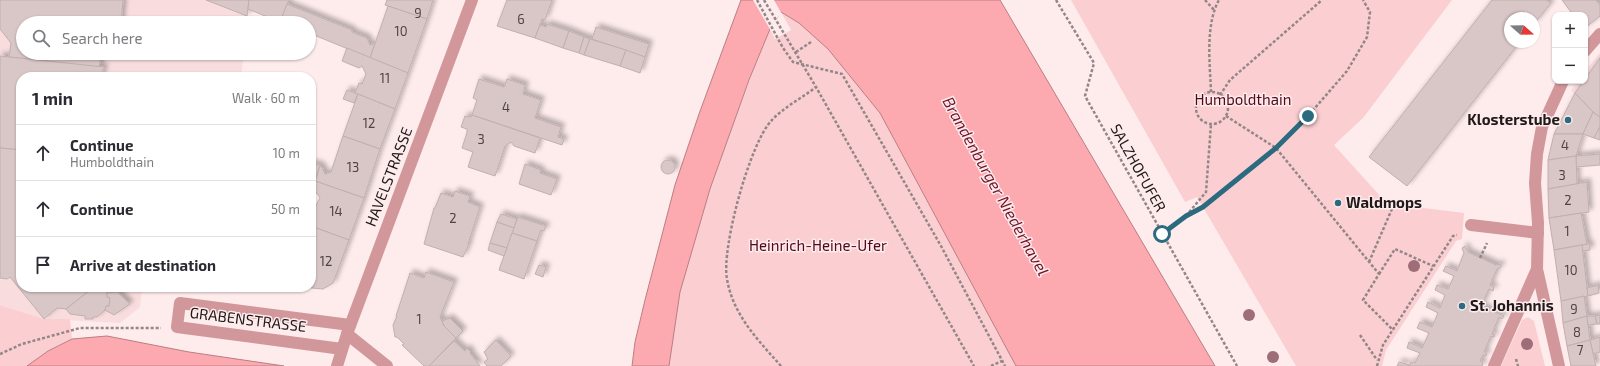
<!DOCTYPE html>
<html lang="en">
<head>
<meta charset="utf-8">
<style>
	body { margin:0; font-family:"Exo 2",sans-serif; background:#f2f2f3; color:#2b2b33 }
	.controls { position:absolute; right:12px; top:12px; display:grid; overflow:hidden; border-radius:8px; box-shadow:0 1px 3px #0004 }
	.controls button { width:36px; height:36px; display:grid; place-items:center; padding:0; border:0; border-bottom:1px solid #e1e1e2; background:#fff; color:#2b2b33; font:20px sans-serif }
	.compass { position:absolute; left:1504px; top:12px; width:36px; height:36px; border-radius:50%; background:#fff; box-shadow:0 1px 3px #0004; rotate:110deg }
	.stop { position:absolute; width:12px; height:12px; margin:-9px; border:3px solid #2c6a80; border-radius:50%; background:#fff }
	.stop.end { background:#2c6a80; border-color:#fff; box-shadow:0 1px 4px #0008 }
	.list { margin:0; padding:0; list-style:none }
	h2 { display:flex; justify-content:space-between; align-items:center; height:52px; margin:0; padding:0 16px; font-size:17px }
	h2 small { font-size:13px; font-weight:400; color:#7c7c81 }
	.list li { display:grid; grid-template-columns:26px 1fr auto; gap:12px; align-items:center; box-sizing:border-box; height:56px; padding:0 16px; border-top:1px solid #e1e1e2 }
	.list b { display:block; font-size:15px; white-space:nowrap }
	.list p { margin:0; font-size:13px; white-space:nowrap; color:#7c7c81 }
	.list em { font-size:13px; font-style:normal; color:#7c7c81 }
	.icon { flex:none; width:22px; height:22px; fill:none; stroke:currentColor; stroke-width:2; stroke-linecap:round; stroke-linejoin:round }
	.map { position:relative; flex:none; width:1600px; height:366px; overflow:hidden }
	.search { position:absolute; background:#fff; box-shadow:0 1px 3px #0004; left:16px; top:16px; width:300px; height:44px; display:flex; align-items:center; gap:10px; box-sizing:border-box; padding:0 14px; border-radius:22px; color:#7c7c81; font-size:15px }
	.panel { position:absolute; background:#fff; box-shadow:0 1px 3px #0004; left:16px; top:72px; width:300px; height:220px; border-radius:16px }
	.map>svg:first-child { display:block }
</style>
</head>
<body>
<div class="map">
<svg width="1600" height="366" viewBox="0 0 1600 366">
	<defs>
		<filter id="shadow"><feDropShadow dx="3.5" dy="-3.5" stdDeviation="2" flood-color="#0004"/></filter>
	</defs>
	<rect width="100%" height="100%" fill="#feebec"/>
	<g fill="#f9ddde">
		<polygon points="0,0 248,0 246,23 23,23 23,53 244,53 241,77 21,77 21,287 142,287 140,307 120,323 44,319 0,305"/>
		<polygon points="1600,53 1600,117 1592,112 1571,90 1578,81 1585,81 1585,71"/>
	</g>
	<g fill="#fbcfd2">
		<polygon points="1071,0 1452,0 1363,118 1334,145 1382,198 1416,207 1464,213 1462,239 1456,241 1386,350 1382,366 1296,366 1197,197 1185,202"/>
		<path d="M781 12 799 23 828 49 880 113 1016 366H669C672 341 674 315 680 291 704 201 735 115 770 29L775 39 791 30Z"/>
		<polygon points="0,305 44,319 70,319 72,339 48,351 27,366 0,366"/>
		<polygon points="1528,317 1534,321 1545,366 1501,366 1522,320"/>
	</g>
	<g fill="#fca9b0" stroke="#ba7e83">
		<polygon points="741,0 1000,0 1215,366 1016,366 880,113 828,49 799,23 781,12 770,29 749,80 710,189 680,292 669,366 632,366 635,342 645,300 675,185 699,114"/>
		<polygon points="107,336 189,352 284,366 27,366 48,351 72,339"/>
	</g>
	<polygon fill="#feebec" points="753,0 774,0 783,16 781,15 778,17 771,31"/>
	<g fill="#d9c6c7" stroke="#c1afb0" filter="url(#shadow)">
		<polygon points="0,0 123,0 121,23 23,23 23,53 115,53 111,56 101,55 99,67 9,57 11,43 0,29"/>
		<polygon points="206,0 249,0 247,16"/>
		<polygon points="249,0 289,0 280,22 248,9"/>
		<polygon points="387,0 433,0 427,19 385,5"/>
		<polygon points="507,0 552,0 545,20 542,19 535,38 497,26"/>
		<polygon points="1492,0 1546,0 1551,3 1534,24 1534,18 1510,18 1510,42 1520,42 1407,186 1369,157"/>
		<polygon points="1562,0 1596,0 1600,5 1600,16 1585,28 1585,15 1573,15"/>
		<polygon points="287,4 352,30 352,32 367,38 370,45 375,43 370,58 309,33 309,23 280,22"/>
		<polygon points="388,6 427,19 408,73 370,58"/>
		<polygon points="547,24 569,31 563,48 535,38 540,25 546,27"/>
		<polygon points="596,27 649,44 645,57 592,39"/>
		<polygon points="569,31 584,37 579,53 563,48"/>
		<polygon points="584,37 590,39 584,55 579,53"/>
		<polygon points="590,39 626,50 620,66 584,55"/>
		<polygon points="347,48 408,73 395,109 355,93 359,83 362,84 366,74 362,66 359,68 342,61"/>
		<polygon points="626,50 645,57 640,73 620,66"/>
		<polygon points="0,56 104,67 105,69 103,69 102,77 21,77 21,150 0,148"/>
		<polygon points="1600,58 1600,117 1593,112 1575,93"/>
		<polygon points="479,79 504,87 507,79 525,85 523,94 541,100 535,118 561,127 558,137 564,139 562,145 472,115 477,100 473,98"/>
		<polygon points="347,90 358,94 354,103 343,99"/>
		<polygon points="1575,93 1593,112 1583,134 1554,134"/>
		<polygon points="358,94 395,109 380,149 343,136"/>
		<polygon points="1593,112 1600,117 1600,127 1594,138 1583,134"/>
		<polygon points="472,115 540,138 535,153 514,146 511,142 505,146 495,176 468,167 473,152 462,148 467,133 467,129 461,127 465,116 471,117"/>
		<polygon points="1600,127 1600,140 1594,138"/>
		<polygon points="1554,134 1583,134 1576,156 1548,160"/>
		<polygon points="343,136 380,149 364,198 315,181 320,166 322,167 325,174 331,172"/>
		<polygon points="0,148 21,150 21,287 94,287 66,309 57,308 44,319 10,277 7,279 0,278"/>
		<polygon points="1600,154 1600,165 1576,167 1576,156"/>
		<polygon points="1576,156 1577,184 1548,189 1548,160"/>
		<circle cx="668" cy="167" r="7"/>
		<polygon points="311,163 320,165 315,181 311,180"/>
		<polygon points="525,164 541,170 540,173 557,179 551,195 519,184"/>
		<polygon points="311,180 315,181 311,191"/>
		<polygon points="315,181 364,198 349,240 311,226 311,215 320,198 317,193 311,195"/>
		<polygon points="1587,182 1589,212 1549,218 1548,189"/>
		<polygon points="455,191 470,196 468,202 480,207 468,244 469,244 463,257 424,244 434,208 435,208 441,193 453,197"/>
		<polygon points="1581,213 1587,244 1554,250 1549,218"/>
		<polygon points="501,214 517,219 514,228 497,222"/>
		<polygon points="518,217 546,226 544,231 541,230 537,241 512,233"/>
		<polygon points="497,222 514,228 507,248 490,243"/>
		<polygon points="311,226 349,240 333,283 323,289 301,287 311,287"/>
		<polygon points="512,233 537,241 524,279 499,270"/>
		<polygon points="490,243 507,248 504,256 488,250"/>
		<polygon points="1587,244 1590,244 1590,250 1582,251 1582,245"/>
		<polygon points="1582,245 1588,296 1561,301 1554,250"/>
		<polygon points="1465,246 1468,252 1496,265 1501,264 1501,267 1497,269 1490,285 1494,287 1493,291 1489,289 1481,306 1504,316 1502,319 1499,317 1492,334 1495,335 1494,337 1491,336 1484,352 1487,354 1486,356 1483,355 1480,361 1483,363 1482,366 1397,366 1399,362 1410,365 1411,362 1415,363 1420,353 1407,348 1409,342 1422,348 1429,333 1417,328 1420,322 1432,327 1438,313 1426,307 1428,302 1440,308 1445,295 1435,290 1437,285 1448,289 1454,276 1443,271 1446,266 1457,271 1464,253 1462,248"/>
		<polygon points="539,265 546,267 543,277 535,274"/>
		<polygon points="426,272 454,282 440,317 444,326 456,338 429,366 424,366 402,345 404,344 397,337 395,337 393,325 397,316 396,316 410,273 424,278"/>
		<polygon points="1598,285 1599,293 1588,296 1587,288"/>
		<polygon points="94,287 102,287 107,293 107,297 110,298 109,306 106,306 105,310 97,317 93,317 93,319 85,319 85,316 70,314 66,309"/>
		<polygon points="117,292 130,304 114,315 105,310 106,306 109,306 110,298 107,297 107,293"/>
		<polygon points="1584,296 1587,316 1563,323 1561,301"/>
		<polygon points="1600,315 1600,324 1597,324 1595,316"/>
		<polygon points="1587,316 1590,340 1567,346 1563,323"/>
		<polygon points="1587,316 1595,316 1597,324 1588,325"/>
		<polygon points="450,318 463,331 456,338 444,326 442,321"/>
		<polygon points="1600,337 1600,352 1593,354 1590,340"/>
		<polygon points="496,340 511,356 501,366 487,366 484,362 488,359 484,352"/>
		<polygon points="1590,340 1596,366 1571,366 1567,346"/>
		<polygon points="454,341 465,351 467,348 471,352 470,353 480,366 429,366"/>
	</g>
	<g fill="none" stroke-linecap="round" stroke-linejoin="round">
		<g stroke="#938687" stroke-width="2.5" stroke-dasharray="3 2" stroke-linecap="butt">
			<polyline points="757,0 783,48 793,62 842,74 941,246 1005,366"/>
			<polyline points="764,0 816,87 974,366"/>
			<polyline points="1056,0 1094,63 1085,96 1237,366"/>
			<polyline points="1205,0 1214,10"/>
			<polyline points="796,52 811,42"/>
			<circle cx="1212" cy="108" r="16"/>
			<path d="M1211 92C1210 64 1205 25 1219 0"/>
			<polyline points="1220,95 1230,80 1322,0"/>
			<polyline points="1226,116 1276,148 1379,274 1363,300 1393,330"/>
			<polyline points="1186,216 1203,207 1276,148 1308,116 1347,71 1367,37 1370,12 1363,0"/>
			<polyline points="1162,234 1186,216 1206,192 1211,124"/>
			<polyline points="1480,258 1487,243"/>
			<polyline points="1369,262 1395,202"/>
			<polyline points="1379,274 1395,249 1433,266"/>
			<polyline points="1360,335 1377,360"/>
			<polyline points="0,354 22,344 80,328 161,328"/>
			<polyline points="1516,359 1518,366"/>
			<path d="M781 366C758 340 733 315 727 279 721 249 750 142 772 120 784 107 802 98 816 87"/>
			<polyline points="991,366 1002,361"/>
			<polyline points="1377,366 1383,345 1453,236 1457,235"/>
		</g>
		<g stroke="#d2979b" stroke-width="12">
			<polyline points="1585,51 1600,34"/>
			<polyline points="1471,225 1538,233"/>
			<polyline points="347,334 387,366"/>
			<polyline points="342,349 177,327 180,303 350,325"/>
			<polyline points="337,366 347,334 472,0"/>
			<polyline points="1494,366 1537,269"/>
			<polyline points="1559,366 1537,269 1538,223 1535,183 1537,154 1542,127 1563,81"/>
		</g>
	</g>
	<g fill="#9e6e78">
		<circle cx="1414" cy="266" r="6"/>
		<circle cx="1249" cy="315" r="6"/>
		<circle cx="1527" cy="344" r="6"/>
		<circle cx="1273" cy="357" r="6"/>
	</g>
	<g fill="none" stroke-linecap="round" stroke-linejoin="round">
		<polyline stroke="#2c6a80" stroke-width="5" points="1162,234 1186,216 1203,207 1276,148 1308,116"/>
	</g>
	<g fill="#2c6a80" stroke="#feebec" stroke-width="1.5">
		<circle cx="1568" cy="120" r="4"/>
		<circle cx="1338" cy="203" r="4"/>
		<circle cx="1462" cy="306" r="4"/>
	</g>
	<g text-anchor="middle" stroke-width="3" stroke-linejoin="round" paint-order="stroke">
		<g font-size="13" fill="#4e4444">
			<text x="418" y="18">9</text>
			<text x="521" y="24">6</text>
			<text x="401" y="36">10</text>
			<text x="385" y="83">11</text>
			<text x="506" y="112">4</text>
			<text x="369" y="128">12</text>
			<text x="481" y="144">3</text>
			<text x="1565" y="150">4</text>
			<text x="353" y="172">13</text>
			<text x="1562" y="180">3</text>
			<text x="1568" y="205">2</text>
			<text x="336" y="216">14</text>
			<text x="453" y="223">2</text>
			<text x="1567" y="236">1</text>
			<text x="326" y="266">12</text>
			<text x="1571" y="275">10</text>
			<text x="1574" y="314">9</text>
			<text x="419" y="324">1</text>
			<text x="1577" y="337">8</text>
			<text x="1580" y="355">7</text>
		</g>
		<g font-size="15" fill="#500719" stroke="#feebec">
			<text x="1243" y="105">Humboldthain</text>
			<text x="818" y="251">Heinrich-Heine-Ufer</text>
		</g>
		<g font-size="15" font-weight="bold" fill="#1f1919" stroke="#feebec" text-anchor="start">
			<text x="1560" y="125" text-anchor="end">Klosterstube</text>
			<text x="1346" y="208">Waldmops</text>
			<text x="1470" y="311">St. Johannis</text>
		</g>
		<g font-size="15" fill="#1f1919" stroke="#feebec">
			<text transform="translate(1138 168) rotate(61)" y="5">SALZHOFUFER</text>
			<text transform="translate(389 177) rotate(-69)" y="5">HAVELSTRASSE</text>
			<text transform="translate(248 320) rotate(7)" y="5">GRABENSTRASSE</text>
		</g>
		<g font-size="16" font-style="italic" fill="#721429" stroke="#feebec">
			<text transform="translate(996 186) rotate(61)" y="6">Brandenburger Niederhavel</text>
		</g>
	</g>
</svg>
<div class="controls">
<button>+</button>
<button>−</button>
</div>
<svg class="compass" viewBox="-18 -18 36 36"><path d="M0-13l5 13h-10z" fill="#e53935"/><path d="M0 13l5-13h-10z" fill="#7c7c81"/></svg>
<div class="stop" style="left:1162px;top:234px"></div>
<div class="stop end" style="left:1308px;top:116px"></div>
<div class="search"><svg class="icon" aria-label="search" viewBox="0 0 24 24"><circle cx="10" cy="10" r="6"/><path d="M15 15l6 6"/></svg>Search here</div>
<section class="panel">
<h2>1 min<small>Walk · 60 m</small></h2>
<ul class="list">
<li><svg class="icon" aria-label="ahead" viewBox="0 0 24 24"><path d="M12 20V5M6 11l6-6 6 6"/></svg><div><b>Continue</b><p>Humboldthain</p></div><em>10 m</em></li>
<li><svg class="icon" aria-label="ahead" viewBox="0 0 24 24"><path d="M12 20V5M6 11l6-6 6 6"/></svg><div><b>Continue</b></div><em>50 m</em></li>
<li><svg class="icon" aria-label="arrive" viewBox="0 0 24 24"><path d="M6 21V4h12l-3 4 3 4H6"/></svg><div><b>Arrive at destination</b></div></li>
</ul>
</section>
</div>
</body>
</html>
